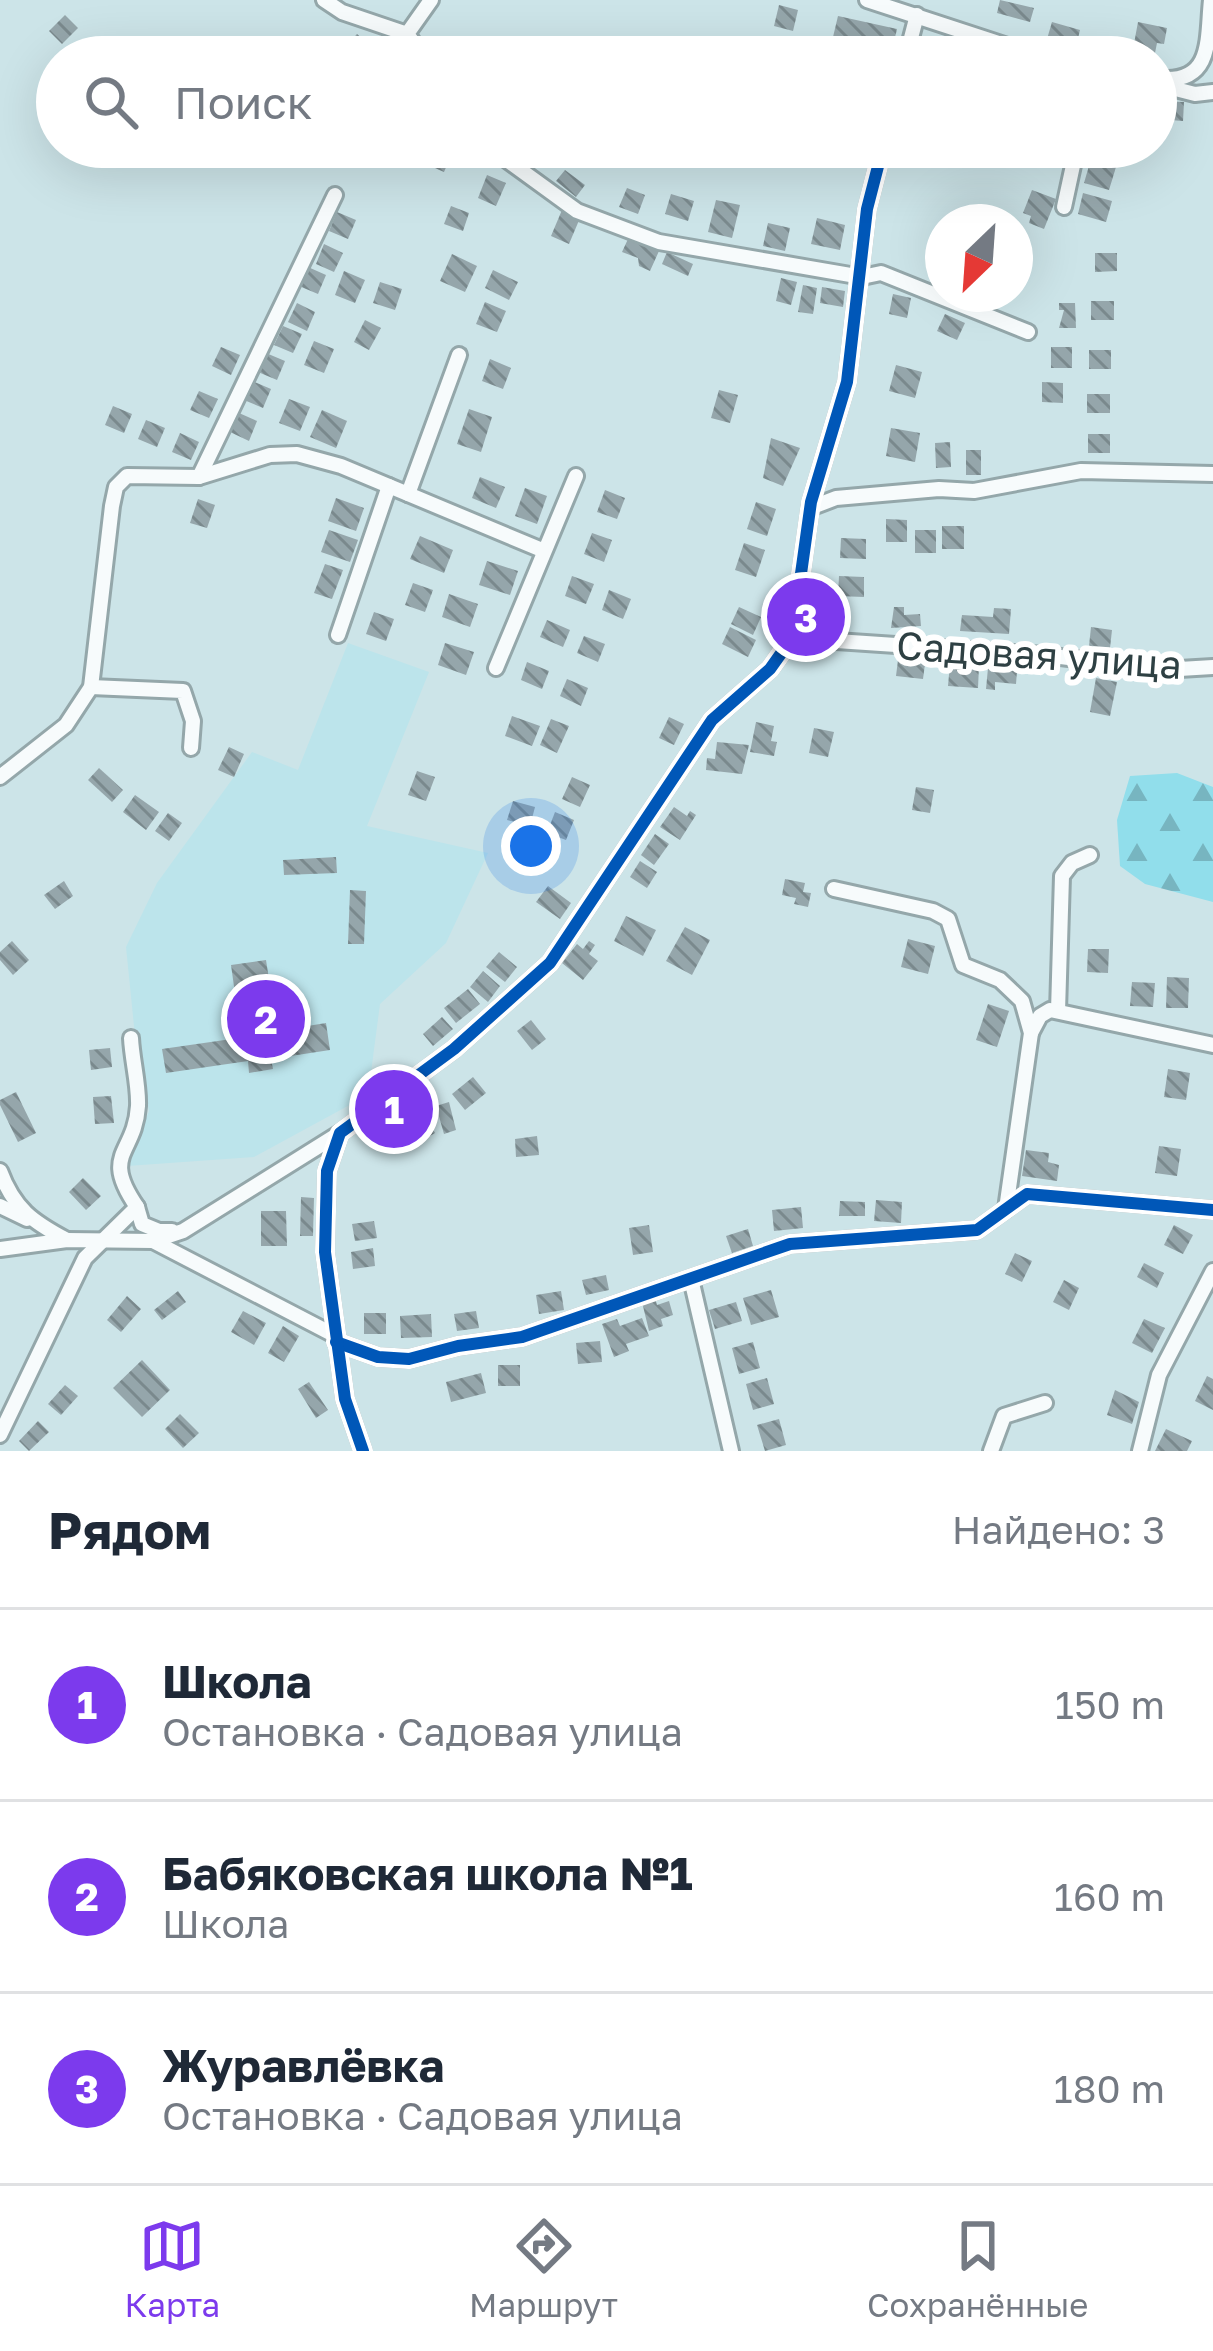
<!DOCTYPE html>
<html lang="ru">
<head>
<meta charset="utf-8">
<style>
	body { margin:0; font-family:"Golos Text",sans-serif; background:#f6f6f7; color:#1f2937 }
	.compass { position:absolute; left:925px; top:204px; width:108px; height:108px; border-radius:50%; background:#fff; box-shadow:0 12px 48px #0002; rotate:205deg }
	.you { position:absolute; left:531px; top:846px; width:42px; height:42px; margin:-30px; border:9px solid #fff; border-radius:50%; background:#1a73e8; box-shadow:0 0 0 18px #1a73e833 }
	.badge { display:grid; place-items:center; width:78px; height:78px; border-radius:50%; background:#7c3aed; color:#fff; font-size:39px; font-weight:700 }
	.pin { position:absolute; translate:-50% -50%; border:6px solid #fff; box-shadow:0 3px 12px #0006 }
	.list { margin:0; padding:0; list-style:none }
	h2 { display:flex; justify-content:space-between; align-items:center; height:156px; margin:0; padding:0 48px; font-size:51px }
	h2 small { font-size:39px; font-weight:400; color:#747a83 }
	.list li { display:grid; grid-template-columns:78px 1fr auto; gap:36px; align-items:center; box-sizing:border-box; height:192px; padding:0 48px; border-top:3px solid #e0e1e3 }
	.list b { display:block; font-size:45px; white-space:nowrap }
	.list p { margin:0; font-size:39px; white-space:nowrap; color:#747a83 }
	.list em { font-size:39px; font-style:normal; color:#747a83 }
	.icon { flex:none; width:66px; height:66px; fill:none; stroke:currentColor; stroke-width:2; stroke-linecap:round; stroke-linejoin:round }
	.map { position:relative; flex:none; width:1213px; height:1451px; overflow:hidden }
	.search { position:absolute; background:#fff; box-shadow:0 12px 48px #0002; left:36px; right:36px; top:36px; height:132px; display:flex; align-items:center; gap:30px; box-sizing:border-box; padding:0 42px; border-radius:66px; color:#747a83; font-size:45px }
	.sheet { height:732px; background:#fff }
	nav { display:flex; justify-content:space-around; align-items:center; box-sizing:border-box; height:168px; border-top:3px solid #e0e1e3; background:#fff; font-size:33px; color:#747a83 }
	nav a { display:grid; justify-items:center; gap:6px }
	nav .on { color:#7c3aed }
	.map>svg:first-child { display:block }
</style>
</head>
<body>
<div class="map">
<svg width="1213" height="1451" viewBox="0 0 1213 1451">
	<defs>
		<pattern id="forest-firs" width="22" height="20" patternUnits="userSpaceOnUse" patternTransform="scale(3)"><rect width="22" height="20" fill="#91deeb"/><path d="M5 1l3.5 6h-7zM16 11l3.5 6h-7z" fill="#77b5c0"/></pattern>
		<pattern id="building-back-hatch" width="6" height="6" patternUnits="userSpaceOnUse" patternTransform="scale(3)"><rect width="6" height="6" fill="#95a6ab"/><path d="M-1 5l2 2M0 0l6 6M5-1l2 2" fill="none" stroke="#7a898d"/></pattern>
	</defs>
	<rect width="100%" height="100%" fill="#cce4e8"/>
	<polygon fill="#bce4eb" points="348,643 429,672 367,826 488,853 446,943 380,1004 368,1095 254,1157 127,1166 149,1111 134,1026 126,947 157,883 252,752 298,770"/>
	<polygon fill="url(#forest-firs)" points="1177,773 1213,787 1213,902 1145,884 1120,866 1117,820 1130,776"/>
	<g fill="url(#building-back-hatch)">
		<polygon points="1000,0 1034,8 1030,22 997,13"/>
		<polygon points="779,5 798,10 793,31 774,26"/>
		<polygon points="65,15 78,28 62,44 49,31"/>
		<polygon points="838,16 897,29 892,50 833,37"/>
		<polygon points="1052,22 1080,30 1076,47 1047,39"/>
		<polygon points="1138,22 1167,28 1164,44 1157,43 1155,53 1133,49"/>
		<polygon points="357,34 377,52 372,57 345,57 340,53"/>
		<polygon points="1157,101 1184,102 1183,121 1156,119"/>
		<polygon points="427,147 451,156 444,172 421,162"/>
		<polygon points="1091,159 1116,167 1109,190 1084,183"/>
		<polygon points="565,170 585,185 576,197 556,181"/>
		<polygon points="487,175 506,183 496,206 478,198"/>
		<polygon points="627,188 645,195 638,214 619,207"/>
		<polygon points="1032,190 1056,199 1044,229 1029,223 1031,216 1023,213"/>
		<polygon points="1083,193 1112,201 1106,222 1078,214"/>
		<polygon points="671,194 694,201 688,221 665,214"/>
		<polygon points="716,200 740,205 732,238 708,232"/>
		<polygon points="451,206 469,213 463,231 444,224"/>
		<polygon points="562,210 580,218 569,244 551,236"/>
		<polygon points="337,212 356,220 348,239 329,231"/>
		<polygon points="817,218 845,225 840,250 811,244"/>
		<polygon points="768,223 790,228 785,251 763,246"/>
		<polygon points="628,239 659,251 650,271 639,266 638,258 622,252"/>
		<polygon points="324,244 343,253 334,272 316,264"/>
		<polygon points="667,252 693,264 688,276 662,264"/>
		<polygon points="1095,253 1117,253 1117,271 1095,272"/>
		<polygon points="452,254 477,266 465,292 440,281"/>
		<polygon points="308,267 326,275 318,294 299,286"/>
		<polygon points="493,270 518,282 509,300 485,288"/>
		<polygon points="344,271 365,280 355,303 335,295"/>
		<polygon points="781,278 797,282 791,305 776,301"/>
		<polygon points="380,282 402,289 395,310 373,303"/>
		<polygon points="803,285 817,288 813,314 798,312"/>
		<polygon points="822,287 845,291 843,307 820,303"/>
		<polygon points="893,294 911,298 907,318 889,314"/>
		<rect x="1091" y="301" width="23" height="19"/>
		<polygon points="485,302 506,311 497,332 476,324"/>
		<polygon points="297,303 315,312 307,331 288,322"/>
		<polygon points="1059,303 1075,303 1076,328 1059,328 1064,310 1059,310"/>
		<polygon points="945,314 965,323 957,340 937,331"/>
		<polygon points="365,320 381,328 369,350 354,342"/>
		<polygon points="283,326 302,334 293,353 274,345"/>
		<polygon points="314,341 334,349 324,373 304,365"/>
		<polygon points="221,347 240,355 231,375 212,366"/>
		<rect x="1051" y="347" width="21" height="21"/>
		<rect x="1089" y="350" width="22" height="19"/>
		<polygon points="266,353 285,361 277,380 258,372"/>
		<polygon points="490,359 511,368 503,389 482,381"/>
		<polygon points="896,365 922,372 915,398 889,391"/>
		<polygon points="252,381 271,389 263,408 244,400"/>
		<polygon points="1042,382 1063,383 1063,403 1042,402"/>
		<polygon points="719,390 738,395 730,423 711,418"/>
		<polygon points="199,391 218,399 209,418 190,410"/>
		<rect x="1087" y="394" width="23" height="19"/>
		<polygon points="289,399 310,407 300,431 279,423"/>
		<polygon points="113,406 132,414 124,433 105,425"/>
		<polygon points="469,409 492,417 481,452 457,444"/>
		<polygon points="322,410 347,421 336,448 310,437"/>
		<polygon points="239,413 257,421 249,441 230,432"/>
		<polygon points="146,420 165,428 157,447 138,439"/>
		<polygon points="891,428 920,433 915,462 886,456"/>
		<polygon points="180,433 199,442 191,460 172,452"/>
		<rect x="1088" y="434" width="22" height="19"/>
		<polygon points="771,438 800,448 783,486 763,478"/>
		<polygon points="950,442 951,467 936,468 935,443"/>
		<rect x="966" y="450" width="15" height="25"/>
		<polygon points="480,477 505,487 496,508 472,498"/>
		<polygon points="525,488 547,496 537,524 515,516"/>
		<polygon points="605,490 625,498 617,519 597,512"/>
		<polygon points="336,498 364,508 356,531 328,521"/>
		<polygon points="198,499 215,505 207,528 190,523"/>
		<polygon points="756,502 776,509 767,536 747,529"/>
		<polygon points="886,519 907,520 907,542 886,542"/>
		<rect x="942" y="526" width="22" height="23"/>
		<polygon points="329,530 358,540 350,562 321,552"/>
		<rect x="915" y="530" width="21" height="23"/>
		<polygon points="592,533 612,540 604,562 584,554"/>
		<polygon points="420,536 453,550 444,573 410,559"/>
		<polygon points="841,538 866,539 866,559 840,558"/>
		<polygon points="744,543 765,550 756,577 735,570"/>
		<polygon points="487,561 518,571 510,595 479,585"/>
		<polygon points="325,564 343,570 332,599 314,593"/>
		<polygon points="572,576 594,584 586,604 565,596"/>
		<polygon points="839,576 864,577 864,597 838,596"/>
		<polygon points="413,583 433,590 425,612 405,605"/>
		<polygon points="609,590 631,599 623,619 602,610"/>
		<polygon points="449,594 478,604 470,627 442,617"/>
		<polygon points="739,607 761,617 753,635 731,624"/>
		<polygon points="894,607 904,607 904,615 920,614 921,626 891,628"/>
		<polygon points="994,608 1011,609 1009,634 960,631 962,615 993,617"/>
		<polygon points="374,612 394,619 386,641 366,634"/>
		<polygon points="547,620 570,630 563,647 540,637"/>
		<polygon points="730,627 756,640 748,657 722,644"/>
		<polygon points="1091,627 1112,630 1110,648 1089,646"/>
		<polygon points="584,636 605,644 598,662 577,653"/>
		<polygon points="445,643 474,652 466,675 438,665"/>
		<polygon points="898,660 925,664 923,679 896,676"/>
		<polygon points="527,662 549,671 542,689 521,680"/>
		<polygon points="950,663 979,666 978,688 948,686"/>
		<polygon points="988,668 1017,671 1016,684 995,682 995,690 986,689"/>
		<polygon points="1096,678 1117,682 1110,716 1090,712"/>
		<polygon points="567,679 588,688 581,706 560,696"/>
		<polygon points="512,716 540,726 532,746 505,736"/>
		<polygon points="669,717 684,724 674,745 659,738"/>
		<polygon points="551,719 569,726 557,753 540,745"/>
		<polygon points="756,722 774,726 771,741 777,742 774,756 750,752"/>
		<polygon points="814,728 834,732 828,757 809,753"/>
		<polygon points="717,742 749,745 742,774 706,770 707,758 715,759"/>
		<polygon points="229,747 244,754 234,777 218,770"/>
		<polygon points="99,768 123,790 112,802 88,780"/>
		<polygon points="417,771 435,777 426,801 408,795"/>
		<polygon points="572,777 590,785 580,807 562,799"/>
		<polygon points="916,787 934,790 930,813 912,810"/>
		<polygon points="135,795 159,812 146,830 123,812"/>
		<polygon points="513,801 535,807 530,826 507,820"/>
		<polygon points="674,807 687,816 690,811 696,815 680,840 660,827"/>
		<polygon points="555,812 574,820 566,840 547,833"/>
		<polygon points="168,813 182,823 169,841 155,831"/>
		<polygon points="655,834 669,844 654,865 641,855"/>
		<polygon points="336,857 337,873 284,875 283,860"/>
		<polygon points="640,861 657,872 647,888 630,877"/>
		<polygon points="785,879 805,883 803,892 811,893 808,907 794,904 796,898 782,895"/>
		<polygon points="64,881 73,896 55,909 44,895"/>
		<polygon points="548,886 571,903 560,919 536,902"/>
		<polygon points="350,890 366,891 364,944 348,944"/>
		<polygon points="626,916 656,930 643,956 614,941"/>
		<polygon points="685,927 710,940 692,975 666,961"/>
		<polygon points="908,939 935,946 928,974 901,967"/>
		<polygon points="12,941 29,960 13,975 0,960 0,952"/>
		<polygon points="589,941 595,945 589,954 598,961 583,980 562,963 577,944 583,949"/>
		<polygon points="1088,949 1109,949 1108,973 1087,972"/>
		<polygon points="499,952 517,967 505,982 486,967"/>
		<polygon points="266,960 277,1031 326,1023 330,1050 271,1059 273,1069 249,1073 248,1061 166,1073 162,1049 259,1035 256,1012 238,1015 231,965"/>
		<polygon points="483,971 500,986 488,1002 470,987"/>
		<polygon points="1167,977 1189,978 1188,1008 1166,1008"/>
		<polygon points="1132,982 1155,983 1153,1007 1130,1006"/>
		<polygon points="468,989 480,1004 456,1023 444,1008"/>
		<polygon points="988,1004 1009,1011 997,1047 976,1040"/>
		<polygon points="442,1017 453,1029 433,1046 423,1034"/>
		<polygon points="531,1020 546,1039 532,1050 517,1031"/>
		<polygon points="110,1048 112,1067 91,1070 89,1050"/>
		<polygon points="1168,1069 1190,1073 1186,1100 1164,1097"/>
		<polygon points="473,1077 486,1093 465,1110 452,1094"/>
		<polygon points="16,1092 36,1133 18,1142 0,1105 0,1100"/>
		<polygon points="111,1096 114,1123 95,1124 93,1097"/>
		<polygon points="449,1102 456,1130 444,1134 436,1106"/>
		<polygon points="425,1116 435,1133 411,1147 401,1131"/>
		<polygon points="537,1136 539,1155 516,1157 515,1139"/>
		<polygon points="1159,1146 1181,1149 1177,1176 1155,1173"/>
		<polygon points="1026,1150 1049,1153 1048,1162 1059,1165 1057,1181 1022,1176"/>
		<polygon points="83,1178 101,1196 86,1210 69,1192"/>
		<polygon points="301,1197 314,1198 313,1236 300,1236"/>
		<polygon points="876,1200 902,1202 901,1223 874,1221"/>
		<polygon points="840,1201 865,1202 865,1216 839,1216"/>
		<polygon points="801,1207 803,1228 774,1231 772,1210"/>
		<polygon points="261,1211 286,1211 287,1246 261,1246"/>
		<polygon points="374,1221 377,1238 355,1241 352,1224"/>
		<polygon points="649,1225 653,1252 633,1255 629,1228"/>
		<polygon points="1174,1225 1193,1235 1183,1254 1164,1245"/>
		<polygon points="748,1229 753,1246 732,1253 726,1236"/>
		<polygon points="373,1248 375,1266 353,1269 351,1252"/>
		<polygon points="1015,1253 1032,1261 1022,1282 1005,1274"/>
		<polygon points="1144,1263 1164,1273 1157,1288 1137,1277"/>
		<polygon points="606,1275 609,1290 586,1295 582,1280"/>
		<polygon points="1064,1280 1079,1288 1069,1310 1053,1302"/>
		<polygon points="771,1290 779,1317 751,1325 743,1298"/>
		<polygon points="178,1291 186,1302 162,1320 154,1310"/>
		<polygon points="561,1291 564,1310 539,1314 536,1295"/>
		<polygon points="127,1296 141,1309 121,1332 107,1320"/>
		<polygon points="655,1298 657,1305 669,1301 673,1315 661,1319 663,1326 649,1331 642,1302"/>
		<polygon points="736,1302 742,1321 715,1329 709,1310"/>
		<polygon points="243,1311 266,1323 254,1345 231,1332"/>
		<polygon points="476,1311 479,1328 457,1331 454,1314"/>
		<rect x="364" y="1313" width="22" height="21"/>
		<polygon points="431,1314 432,1337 401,1338 400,1316"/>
		<polygon points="642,1318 649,1336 626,1344 629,1351 614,1357 602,1324 617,1319 620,1326"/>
		<polygon points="1144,1319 1165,1328 1152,1353 1132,1343"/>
		<polygon points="283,1326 299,1336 284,1362 268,1353"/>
		<polygon points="600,1341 602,1362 578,1364 576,1343"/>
		<polygon points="753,1342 760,1368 739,1374 732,1348"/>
		<polygon points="142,1360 170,1390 142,1417 113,1388"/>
		<rect x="498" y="1365" width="22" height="21"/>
		<polygon points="481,1373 486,1393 451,1402 446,1382"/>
		<polygon points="1207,1376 1213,1379 1213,1410 1195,1401"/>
		<polygon points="767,1378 774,1404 753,1410 746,1384"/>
		<polygon points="309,1382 328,1410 316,1418 298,1389"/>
		<polygon points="65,1385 78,1396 61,1415 48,1404"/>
		<polygon points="1115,1390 1139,1402 1132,1424 1107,1415"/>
		<polygon points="180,1414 199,1433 183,1448 165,1429"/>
		<polygon points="779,1419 786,1445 765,1451 757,1425"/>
		<polygon points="38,1421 49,1432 29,1451 19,1441"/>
		<polygon points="1166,1429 1192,1441 1187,1451 1155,1451"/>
	</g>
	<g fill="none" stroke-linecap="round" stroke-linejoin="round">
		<g stroke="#94a7aa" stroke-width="20">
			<g id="minor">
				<polyline points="324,0 342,12 407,34"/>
				<polyline points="867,0 1041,57"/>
				<polyline points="424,57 407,34 431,0"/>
				<polyline points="906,57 917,15"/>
				<polyline points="1156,84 1195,94 1213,92"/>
				<path d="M1161 86 1166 79C1213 80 1207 37 1211 0"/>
				<polyline points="489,147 577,211 659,242 862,277 881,273 1028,332"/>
				<polyline points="1064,207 1077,147"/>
				<polyline points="199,477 335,195"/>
				<polyline points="408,494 459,355"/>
				<polyline points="810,508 836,498 939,489 974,491 1081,471 1213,474"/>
				<polyline points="338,635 389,486"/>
				<polyline points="792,638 1045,655 1163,670 1213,667"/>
				<polyline points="496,668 576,476"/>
				<polyline points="91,687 183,691 193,721 191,748"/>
				<polyline points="0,777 66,725 91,687 112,506 116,487 127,476 199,477 270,455 297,454 341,466 542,550"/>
				<polyline points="834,889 933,911 948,919 963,965 1000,980 1022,1001 1031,1033 1006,1209"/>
				<polyline points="1058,1011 1062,876 1072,863 1090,855"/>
				<polyline points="1031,1033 1040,1016 1050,1010 1213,1045"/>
				<path d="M0 1171C14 1209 33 1222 67 1240"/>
				<polyline points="0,1206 27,1219"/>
				<polyline points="137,1207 142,1224 159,1231 172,1231"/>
				<polyline points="153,1241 183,1231 340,1133"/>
				<polyline points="0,1249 67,1240 153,1241 334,1335"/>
				<polyline points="691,1279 731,1451"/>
				<polyline points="336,1342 378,1357 409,1359 458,1346 522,1337 790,1244 977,1230 1027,1194 1213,1210"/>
				<path d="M0 1435 85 1258 137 1207C100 1153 135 1155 138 1106 139 1085 132 1060 131 1038"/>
				<polyline points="363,1451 345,1399 325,1252 327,1171 340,1133 454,1049 550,963 712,720 770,669 792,638 811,502 847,382 867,209 883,147"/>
				<polyline points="991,1451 1004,1416 1045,1403"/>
				<polyline points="1140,1451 1159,1375 1213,1271"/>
			</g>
		</g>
		<use href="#minor" stroke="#f7fbfc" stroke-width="14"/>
		<g stroke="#fff" stroke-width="20">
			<g id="cycleway">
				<polyline points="336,1342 378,1357 409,1359 458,1346 522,1337 790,1244 977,1230 1027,1194 1213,1210"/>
				<polyline points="363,1451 345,1399 325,1252 327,1171 340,1133 454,1049 550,963 712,720 770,669 792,638 811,502 847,382 867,209 883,147"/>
			</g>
		</g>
		<use href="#cycleway" stroke="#0057b8" stroke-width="12"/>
	</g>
	<g text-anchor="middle" stroke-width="12" stroke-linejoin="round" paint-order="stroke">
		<g font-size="39" fill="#2e4043" stroke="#fff">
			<text transform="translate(1039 655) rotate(4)" y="14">Садовая улица</text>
		</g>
	</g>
</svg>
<svg class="compass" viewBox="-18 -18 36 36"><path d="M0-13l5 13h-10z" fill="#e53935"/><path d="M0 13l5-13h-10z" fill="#747a83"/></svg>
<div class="you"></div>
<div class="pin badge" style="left:394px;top:1109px">1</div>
<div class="pin badge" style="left:266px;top:1019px">2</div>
<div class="pin badge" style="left:806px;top:617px">3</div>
<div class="search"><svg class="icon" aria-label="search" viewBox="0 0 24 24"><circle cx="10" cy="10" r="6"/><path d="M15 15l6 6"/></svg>Поиск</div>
</div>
<section class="sheet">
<h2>Рядом<small>Найдено: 3</small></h2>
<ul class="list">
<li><span class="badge">1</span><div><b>Школа</b><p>Остановка · Садовая улица</p></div><em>150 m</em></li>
<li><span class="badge">2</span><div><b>Бабяковская школа №1</b><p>Школа</p></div><em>160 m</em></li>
<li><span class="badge">3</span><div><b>Журавлёвка</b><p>Остановка · Садовая улица</p></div><em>180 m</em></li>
</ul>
</section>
<nav>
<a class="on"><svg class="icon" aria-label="map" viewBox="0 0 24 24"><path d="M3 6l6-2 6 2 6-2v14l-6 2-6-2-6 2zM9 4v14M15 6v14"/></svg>Карта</a>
<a><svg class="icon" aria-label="directions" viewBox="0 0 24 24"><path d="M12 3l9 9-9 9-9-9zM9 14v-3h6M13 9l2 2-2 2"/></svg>Маршрут</a>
<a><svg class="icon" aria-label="saved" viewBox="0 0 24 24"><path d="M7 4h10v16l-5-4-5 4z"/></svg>Сохранённые</a>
</nav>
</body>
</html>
